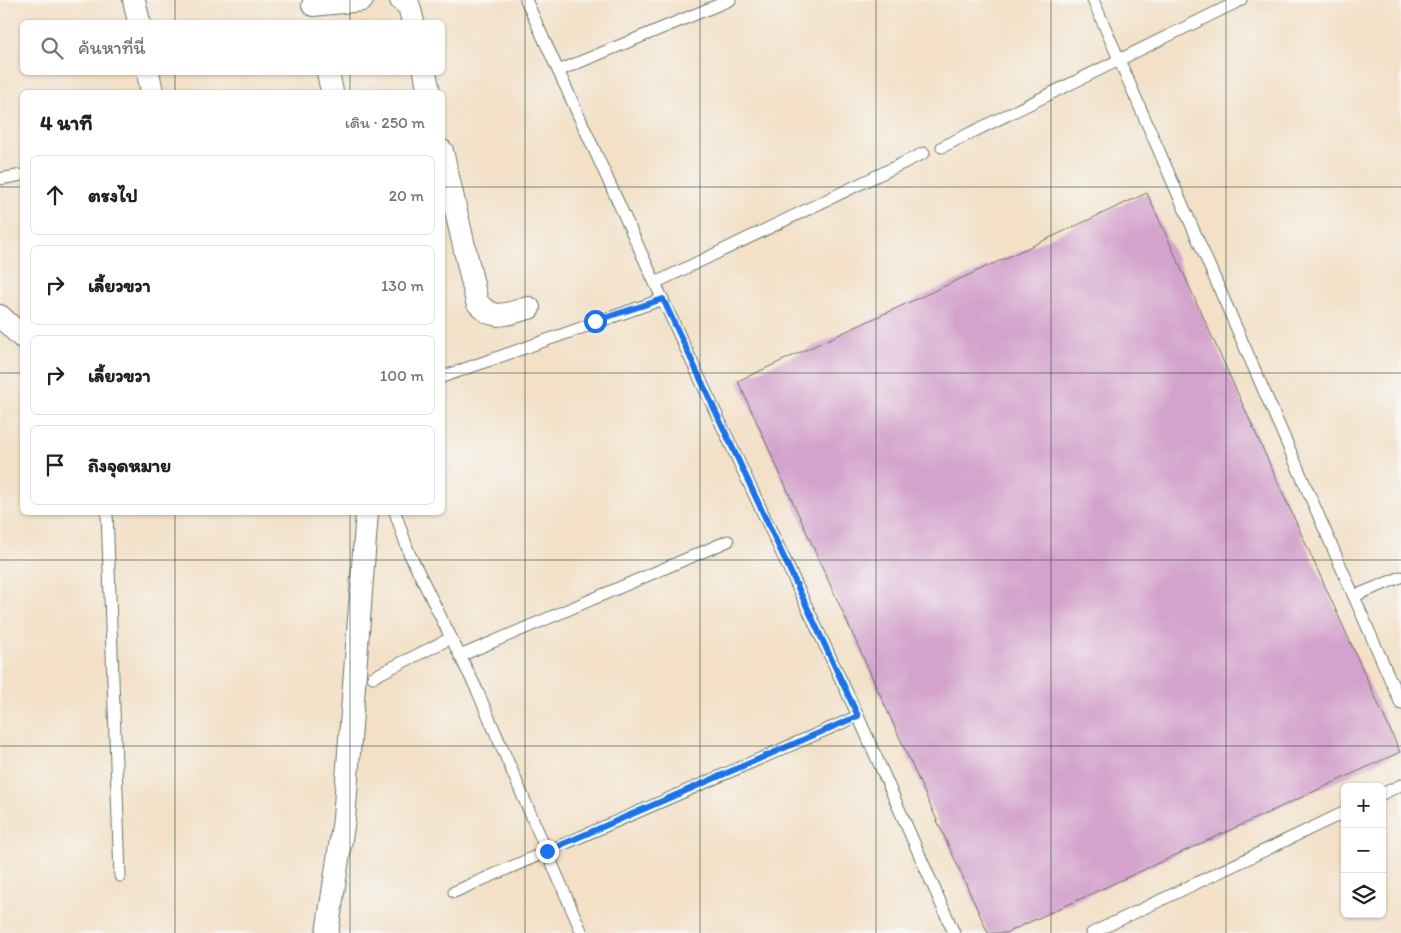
<!DOCTYPE html>
<html lang="th">
<head>
<meta charset="utf-8">
<style>
	body { margin:0; font-family:Itim,"Playpen Sans Thai",sans-serif; background:#f2f2f2; color:#202124 }
	.controls { position:absolute; right:15px; bottom:15px; display:grid; overflow:hidden; border-radius:8px; box-shadow:0 1px 4px #0004 }
	.controls button { width:45px; height:45px; display:grid; place-items:center; padding:0; border:0; border-bottom:1px solid #e0e0e0; background:#fff; color:#202124; font:25px sans-serif }
	.stop { position:absolute; width:15px; height:15px; margin:-11px; border:4px solid #1a73e8; border-radius:50%; background:#fff }
	.stop.end { background:#1a73e8; border-color:#fff; box-shadow:0 1px 5px #0008 }
	.list { margin:0; padding:0; list-style:none }
	h2 { display:flex; justify-content:space-between; align-items:center; height:65px; margin:0; padding:0 20px; font-size:21px }
	h2 small { font-size:16px; font-weight:400; color:#757577 }
	.list li { display:grid; grid-template-columns:32px 1fr auto; gap:15px; align-items:center; box-sizing:border-box; height:80px; margin:0 10px 10px; padding:0 10px; border:1px solid #e0e0e0; border-radius:8px }
	.list b { display:block; font-size:19px; white-space:nowrap }
	.list em { font-size:16px; font-style:normal; color:#757577 }
	.icon { flex:none; width:28px; height:28px; fill:none; stroke:currentColor; stroke-width:2; stroke-linecap:round; stroke-linejoin:round }
	.map { position:relative; flex:none; width:1401px; height:933px; overflow:hidden }
	.search { position:absolute; background:#fff; box-shadow:0 1px 4px #0004; left:20px; top:20px; width:425px; height:55px; display:flex; align-items:center; gap:12px; box-sizing:border-box; padding:0 18px; border-radius:8px; color:#757577; font-size:19px }
	.panel { position:absolute; background:#fff; box-shadow:0 1px 4px #0004; left:20px; top:90px; width:425px; height:425px; border-radius:8px }
	.map>svg:first-child { display:block }
</style>
</head>
<body>
<div class="map">
<svg width="1401" height="933" viewBox="0 0 1401 933">
	<rect width="100%" height="100%" fill="#f6f6f2"/>
	<filter id="ink" filterUnits="userSpaceOnUse"><feTurbulence type="fractalNoise" baseFrequency=".02" numOctaves="2"/><feDisplacementMap in="SourceGraphic" scale="10" xChannelSelector="R" yChannelSelector="G"/><feConvolveMatrix kernelMatrix="1 2 1 2 8 2 1 2 1" color-interpolation-filters="sRGB"/></filter>
	<filter id="wash" filterUnits="userSpaceOnUse"><feTurbulence type="fractalNoise" baseFrequency=".0096" numOctaves="4" result="noise"/><feDisplacementMap in="SourceGraphic" scale="20" xChannelSelector="R" yChannelSelector="G"/><feGaussianBlur stdDeviation="1.12" result="paint"/><feColorMatrix in="noise" values="0 0 0 0 0 0 0 0 0 0 0 0 0 0 0 0 0 1.4 0 .05"/><feComposite in="paint" operator="in"/></filter>
	<g filter="url(#wash)">
		<rect width="100%" height="100%" fill="#f3e0c7"/>
		<g id="blocks">
			<polygon fill="#d4a2cc" points="1147,193 1400,752 1006,933 988,933 738,381"/>
		</g>
	</g>
	<g filter="url(#ink)">
		<use href="#blocks" fill-opacity="0" stroke="#697667" stroke-width="1"/>
		<g fill="none" stroke-linecap="round" stroke-linejoin="round">
			<g stroke="#697667" stroke-width="13">
				<g id="lane">
					<polyline points="526,0 655,283 924,153"/>
					<polyline points="1093,0 1401,704"/>
					<polyline points="558,71 730,0"/>
					<polyline points="942,147 1241,0"/>
					<polyline points="0,179 22,175"/>
					<polyline points="655,283 858,716 954,933"/>
					<polyline points="442,377 663,299"/>
					<polyline points="107,512 120,876"/>
					<polyline points="395,512 409,553 477,690 582,933"/>
					<polyline points="1354,596 1401,577"/>
					<polyline points="460,656 728,541"/>
					<polyline points="373,677 451,638"/>
					<polyline points="1382,794 1401,785"/>
					<polyline points="454,892 858,716"/>
					<polyline points="1092,933 1345,812"/>
				</g>
			</g>
			<g stroke="#697667" stroke-width="24">
				<g id="street">
					<polyline points="134,0 139,22"/>
					<polyline points="401,0 409,6 413,22"/>
					<polyline points="313,5 362,0"/>
					<polyline points="148,72 152,92"/>
					<polyline points="328,72 332,92"/>
					<polyline points="425,72 429,92"/>
					<path d="M442 151 477 302C494 323 507 313 529 308"/>
					<polyline points="0,316 22,337"/>
					<polyline points="327,933 344,819 367,512"/>
				</g>
			</g>
			<use href="#lane" stroke="#fff" stroke-width="11"/>
			<use href="#street" stroke="#fff" stroke-width="22"/>
		</g>
	</g>
	<g fill="none" stroke-linecap="round" stroke-linejoin="round" filter="url(#ink)">
		<polyline stroke="#1a73e8" stroke-width="6" points="547,851 858,716 663,299 595,321"/>
	</g>
	<path fill="none" stroke="#1f3d34" stroke-width="1" stroke-opacity="0.55" d="M175 0V22M350 0V22M525 0V933M700 0V933M876 0V933M1051 0V933M1226 0V933M175 72V92M350 72V92M0 187H22M442 187H1401M0 373H22M442 373H1401M175 512V933M350 512V933M0 560H1401M0 746H1401"/>
</svg>
<div class="controls">
<button>+</button>
<button>−</button>
<button><svg class="icon" aria-label="layers" viewBox="0 0 24 24"><path d="M12 4l9 5-9 5-9-5zM3 14l9 5 9-5"/></svg></button>
</div>
<div class="stop" style="left:595px;top:321px"></div>
<div class="stop end" style="left:547px;top:851px"></div>
<div class="search"><svg class="icon" aria-label="search" viewBox="0 0 24 24"><circle cx="10" cy="10" r="6"/><path d="M15 15l6 6"/></svg>ค้นหาที่นี่</div>
<section class="panel">
<h2>4 นาที<small>เดิน · 250 m</small></h2>
<ul class="list">
<li><svg class="icon" aria-label="ahead" viewBox="0 0 24 24"><path d="M12 20V5M6 11l6-6 6 6"/></svg><div><b>ตรงไป</b></div><em>20 m</em></li>
<li><svg class="icon" aria-label="right" viewBox="0 0 24 24"><path d="M7 20v-9h11M14 6l5 5-5 5"/></svg><div><b>เลี้ยวขวา</b></div><em>130 m</em></li>
<li><svg class="icon" aria-label="right" viewBox="0 0 24 24"><path d="M7 20v-9h11M14 6l5 5-5 5"/></svg><div><b>เลี้ยวขวา</b></div><em>100 m</em></li>
<li><svg class="icon" aria-label="arrive" viewBox="0 0 24 24"><path d="M6 21V4h12l-3 4 3 4H6"/></svg><div><b>ถึงจุดหมาย</b></div></li>
</ul>
</section>
</div>
</body>
</html>
